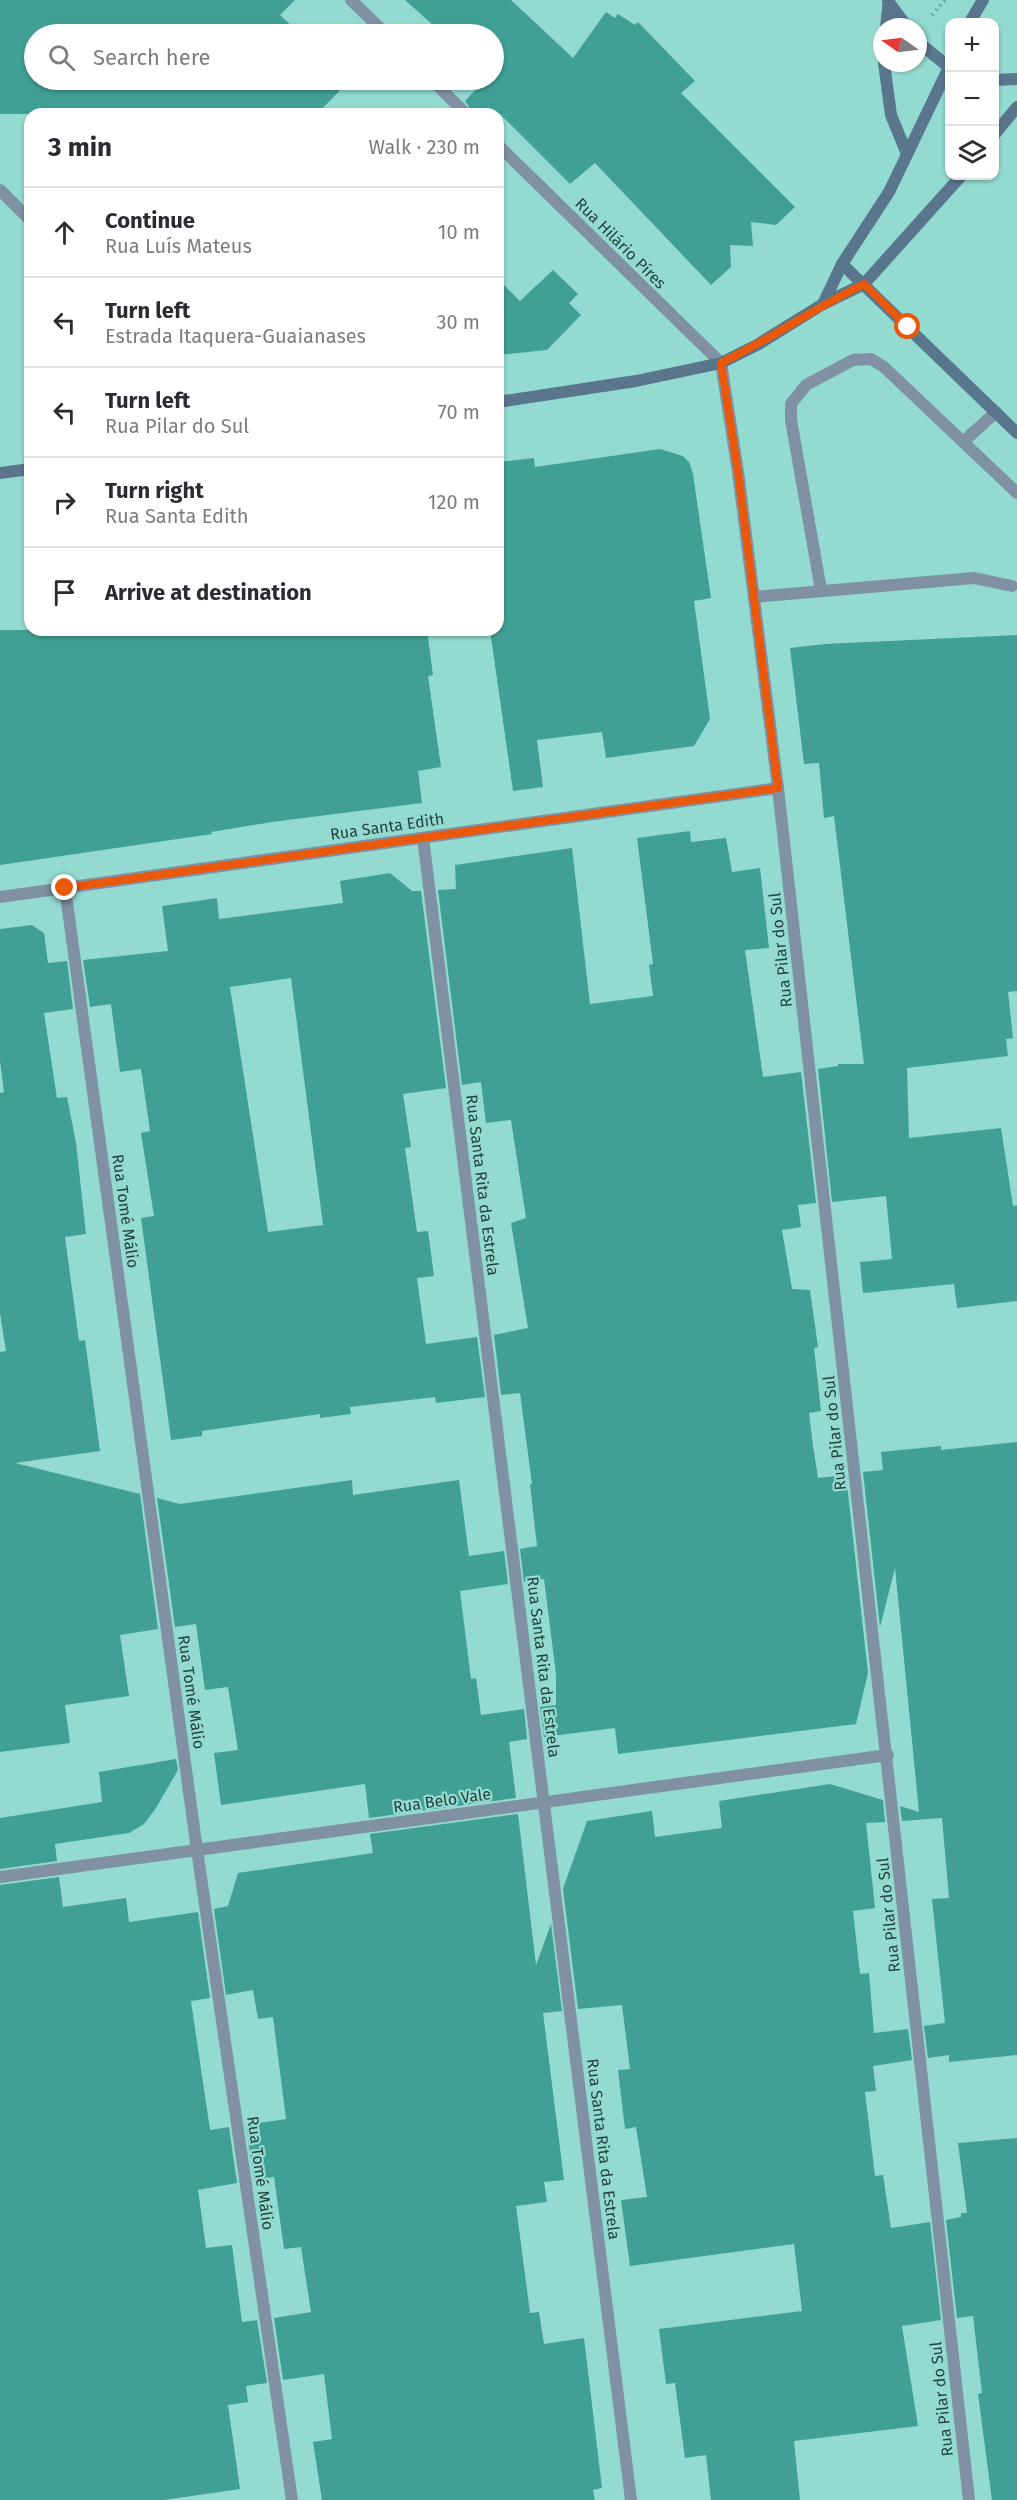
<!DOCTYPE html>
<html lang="en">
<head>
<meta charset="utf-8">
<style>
	body { margin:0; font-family:"Fira Sans",sans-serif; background:#f7f7f7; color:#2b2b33 }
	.controls { position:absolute; right:18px; top:18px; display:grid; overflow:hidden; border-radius:12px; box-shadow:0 2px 4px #0004 }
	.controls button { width:54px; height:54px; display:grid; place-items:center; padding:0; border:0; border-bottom:2px solid #e1e1e2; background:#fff; color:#2b2b33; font:30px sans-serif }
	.compass { position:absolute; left:873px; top:18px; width:54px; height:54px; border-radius:50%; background:#fff; box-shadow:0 2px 4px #0004; rotate:284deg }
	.stop { position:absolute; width:18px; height:18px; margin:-14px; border:4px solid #ea580c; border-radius:50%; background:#fff }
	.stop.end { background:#ea580c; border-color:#fff; box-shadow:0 2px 6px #0008 }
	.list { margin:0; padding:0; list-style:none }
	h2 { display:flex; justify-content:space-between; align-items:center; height:78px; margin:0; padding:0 24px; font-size:26px }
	h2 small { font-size:20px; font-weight:400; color:#7c7c81 }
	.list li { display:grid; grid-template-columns:39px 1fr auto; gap:18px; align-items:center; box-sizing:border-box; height:90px; padding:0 24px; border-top:2px solid #e1e1e2 }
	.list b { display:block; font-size:22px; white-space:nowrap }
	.list p { margin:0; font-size:20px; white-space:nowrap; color:#7c7c81 }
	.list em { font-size:20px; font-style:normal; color:#7c7c81 }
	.icon { flex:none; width:33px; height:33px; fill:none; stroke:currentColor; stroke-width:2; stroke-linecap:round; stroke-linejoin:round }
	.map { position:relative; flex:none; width:1017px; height:2500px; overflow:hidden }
	.search { position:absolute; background:#fff; box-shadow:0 2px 4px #0004; left:24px; top:24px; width:480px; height:66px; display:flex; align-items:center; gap:15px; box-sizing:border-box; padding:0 21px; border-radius:33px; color:#7c7c81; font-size:22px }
	.panel { position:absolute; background:#fff; box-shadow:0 2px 4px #0004; left:24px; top:108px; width:480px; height:528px; border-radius:18px }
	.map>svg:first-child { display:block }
</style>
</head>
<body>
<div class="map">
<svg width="1017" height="2500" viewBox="0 0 1017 2500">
	<rect width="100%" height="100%" fill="#93dad0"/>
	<g fill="#40a095" fill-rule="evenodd">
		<polygon points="0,0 295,0 280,15 300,34 34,34 34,80 349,81 317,114 0,114"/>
		<polygon points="405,0 511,0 573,58 606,12 615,18 618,14 635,25 638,22 695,81 681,93 795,207 776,225 751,222 753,246 730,245 731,267 711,285 595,163 570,184 500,114 474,114 465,101 485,80 494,80 494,34 443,34"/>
		<polygon points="553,270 578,294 569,303 581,315 547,350 498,355 498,279 520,301"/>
		<polygon points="660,449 683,456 689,462 693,474 711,598 694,601 710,719 694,746 606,758 602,732 537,740 543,787 513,791 490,630 498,630 498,462 534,458 535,467"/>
		<polygon points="0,630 427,630 433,675 428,676 441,767 418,771 422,803 272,822 211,832 212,834 0,865"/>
		<polygon points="1017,635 1017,991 1008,992 1013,1038 1006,1039 1008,1056 907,1068 909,1138 1001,1128 1013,1206 1017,1205 1017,1301 957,1308 954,1284 863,1293 860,1262 892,1259 886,1196 832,1202 818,1069 838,1066 838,1064 864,1064 834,816 824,818 819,763 804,764 790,648 825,644"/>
		<polygon points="690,831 691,842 726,838 732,872 760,868 769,948 745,950 763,1077 801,1072 816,1203 798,1205 801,1227 782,1230 792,1289 810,1290 818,1347 814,1348 821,1411 809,1413 813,1446 818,1478 846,1475 868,1673 856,1724 618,1754 615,1728 544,1737 540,1707 556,1705 556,1674 544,1579 524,1582 520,1549 537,1546 530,1484 532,1484 520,1393 501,1395 494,1335 528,1328 511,1223 526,1218 511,1120 486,1123 481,1082 462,1085 438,890 456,889 455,865 572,848 590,1004 653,996 649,965 653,964 637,838"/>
		<path d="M390 873 412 891H421L446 1088 403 1094 411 1147 405 1148 417 1232 428 1231 434 1276 417 1278 426 1344 477 1337 485 1397 436 1403 435 1397 350 1407 351 1414 320 1418V1414L202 1431V1436L171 1440 141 1218 154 1216 141 1133 150 1131 141 1069 120 1072 111 1004 90 1007 83 960 168 951 162 906 217 898 219 919 343 903 340 881ZM291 978 323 1225 268 1232 230 987Z"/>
		<polygon points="32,925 44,933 48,963 67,961 73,1009 44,1013 57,1098 67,1097 76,1143 86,1234 65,1237 79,1341 85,1340 100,1451 15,1463 140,1494 158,1629 120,1635 129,1696 65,1705 70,1743 0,1752 0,1352 6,1351 0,1313 0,1093 4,1092 0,1061 0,929"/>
		<polygon points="1017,1442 1017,2055 949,2062 949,2055 928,2058 924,2026 945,2023 932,1899 949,1898 942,1818 902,1821 900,1806 919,1812 895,1568 880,1627 863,1472 883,1470 881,1452 941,1446 941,1450"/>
		<polygon points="352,1480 353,1495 459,1480 469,1556 504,1551 508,1584 460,1591 471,1679 476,1678 481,1715 524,1709 527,1739 509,1742 516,1798 369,1818 365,1784 221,1805 214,1753 238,1750 228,1687 205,1690 196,1624 175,1627 157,1498 180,1504"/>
		<polygon points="176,1759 178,1770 156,1808 144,1824 129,1833 55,1844 57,1861 0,1869 0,1818 102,1802 99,1772"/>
		<polygon points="830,1784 883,1800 885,1822 866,1823 875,1908 853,1911 860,1974 869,1973 874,2033 908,2029 912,2060 873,2066 876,2091 865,2092 875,2176 883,2175 891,2228 930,2222 941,2320 902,2326 918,2426 794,2441 800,2500 711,2500 706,2455 685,2458 675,2383 666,2384 659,2329 802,2311 794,2244 630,2266 621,2200 647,2197 636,2127 625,2129 618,2070 630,2069 622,2005 578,2009 563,1889 587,1821 652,1811 655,1837 722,1828 719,1801"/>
		<polygon points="518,1814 536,1965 551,1924 562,2011 543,2013 564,2180 544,2182 547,2202 516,2206 530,2313 539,2312 544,2344 584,2338 602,2488 593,2490 595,2500 322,2500 313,2442 332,2439 324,2374 283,2380 274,2318 311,2312 301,2247 284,2249 274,2177 254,2180 246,2125 286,2119 273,2017 258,2019 253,1990 226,1995 214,1909 228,1906 238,1873 373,1853 370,1834"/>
		<polygon points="59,1877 63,1907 126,1898 129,1922 198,1912 210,1998 191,2001 210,2130 229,2127 237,2183 198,2190 206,2248 232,2245 242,2322 257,2320 267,2383 246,2386 248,2402 228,2405 240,2489 164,2500 0,2500 0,1885"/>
		<polygon points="1017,2138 1017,2500 992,2500 978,2394 982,2393 973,2316 957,2318 946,2220 961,2217 961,2213 967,2213 958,2143"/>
	</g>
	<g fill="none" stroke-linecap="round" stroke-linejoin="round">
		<polyline stroke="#669d95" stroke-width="4" stroke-dasharray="1.5 4.5" stroke-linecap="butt" points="932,15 945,0"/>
		<g stroke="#7f91a2" stroke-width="12">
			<polyline points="963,442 996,412"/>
			<polyline points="821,590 791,420 791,404 806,385 853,360 871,359 884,367 1017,493"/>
			<polyline points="754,597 974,578 1012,586"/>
		</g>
		<g stroke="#7f91a2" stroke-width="12">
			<polyline points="351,0 386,34"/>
			<polyline points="432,80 466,114"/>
			<polyline points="498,145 721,363 738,472 778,788 969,2500"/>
			<polyline points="0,190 30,220"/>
			<polyline points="423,838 631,2500"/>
			<polyline points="65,888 197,1850 292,2500"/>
			<polyline points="0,897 778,788"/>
			<polyline points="0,1877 888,1755"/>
		</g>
		<g stroke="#5a768d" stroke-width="12">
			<polyline points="888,1 907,27"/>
			<polyline points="970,22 983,0"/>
			<polyline points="886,27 889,0"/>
			<polyline points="918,42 950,68"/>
			<polyline points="884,63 891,115 907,154"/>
			<polyline points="994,80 1017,79"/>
			<polyline points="994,135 1017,107"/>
			<polyline points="842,264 1017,433"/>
			<polyline points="823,304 842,264 889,192 950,65"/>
			<polyline points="498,402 636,381 721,363 757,345 823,304 864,284 961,176"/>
			<polyline points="0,473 30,469"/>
		</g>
	</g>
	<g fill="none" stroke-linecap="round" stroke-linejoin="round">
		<path stroke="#ea580c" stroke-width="8" d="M65 888 778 788 738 472 721 363C770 339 815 308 864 284L908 327"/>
	</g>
	<g text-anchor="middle" stroke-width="4.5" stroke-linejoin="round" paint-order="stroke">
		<g font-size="16" fill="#25433e" stroke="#93dad0">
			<text transform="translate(621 243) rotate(45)" y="6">Rua Hilário Píres</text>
			<text transform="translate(387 826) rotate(-8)" y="6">Rua Santa Edith</text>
			<text transform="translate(780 950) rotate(-96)" y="6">Rua Pilar do Sul</text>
			<text transform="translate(483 1185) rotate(83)" y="6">Rua Santa Rita da Estrela</text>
			<text transform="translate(126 1211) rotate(82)" y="6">Rua Tomé Málio</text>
			<text transform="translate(834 1433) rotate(-96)" y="6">Rua Pilar do Sul</text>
			<text transform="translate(544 1667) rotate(83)" y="6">Rua Santa Rita da Estrela</text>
			<text transform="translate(192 1692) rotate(82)" y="6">Rua Tomé Málio</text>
			<text transform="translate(442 1800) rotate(-8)" y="6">Rua Belo Vale</text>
			<text transform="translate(888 1915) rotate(-96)" y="6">Rua Pilar do Sul</text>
			<text transform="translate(604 2149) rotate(83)" y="6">Rua Santa Rita da Estrela</text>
			<text transform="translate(261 2173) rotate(82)" y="6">Rua Tomé Málio</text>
			<text transform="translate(941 2399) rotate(-96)" y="6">Rua Pilar do Sul</text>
		</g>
	</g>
</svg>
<div class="controls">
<button>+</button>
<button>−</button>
<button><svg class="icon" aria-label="layers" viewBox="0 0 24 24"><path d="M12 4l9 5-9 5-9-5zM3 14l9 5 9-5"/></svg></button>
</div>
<svg class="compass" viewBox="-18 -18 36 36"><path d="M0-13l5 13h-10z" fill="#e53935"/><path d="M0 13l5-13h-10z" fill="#7c7c81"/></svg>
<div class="stop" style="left:908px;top:327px"></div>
<div class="stop end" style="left:65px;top:888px"></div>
<div class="search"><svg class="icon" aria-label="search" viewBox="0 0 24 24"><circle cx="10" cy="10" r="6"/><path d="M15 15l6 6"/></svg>Search here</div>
<section class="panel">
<h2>3 min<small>Walk · 230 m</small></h2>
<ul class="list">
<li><svg class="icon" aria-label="ahead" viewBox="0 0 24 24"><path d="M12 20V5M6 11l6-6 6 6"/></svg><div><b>Continue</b><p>Rua Luís Mateus</p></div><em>10 m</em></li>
<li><svg class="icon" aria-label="left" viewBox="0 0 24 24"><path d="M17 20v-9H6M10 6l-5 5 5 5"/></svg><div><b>Turn left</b><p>Estrada Itaquera-Guaianases</p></div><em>30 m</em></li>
<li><svg class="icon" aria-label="left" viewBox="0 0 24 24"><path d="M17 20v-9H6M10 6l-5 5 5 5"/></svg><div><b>Turn left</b><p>Rua Pilar do Sul</p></div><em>70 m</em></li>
<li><svg class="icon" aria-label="right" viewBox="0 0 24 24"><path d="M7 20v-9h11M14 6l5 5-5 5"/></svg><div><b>Turn right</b><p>Rua Santa Edith</p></div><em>120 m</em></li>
<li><svg class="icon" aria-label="arrive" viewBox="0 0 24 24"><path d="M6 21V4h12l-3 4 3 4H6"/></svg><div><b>Arrive at destination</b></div></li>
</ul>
</section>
</div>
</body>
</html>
